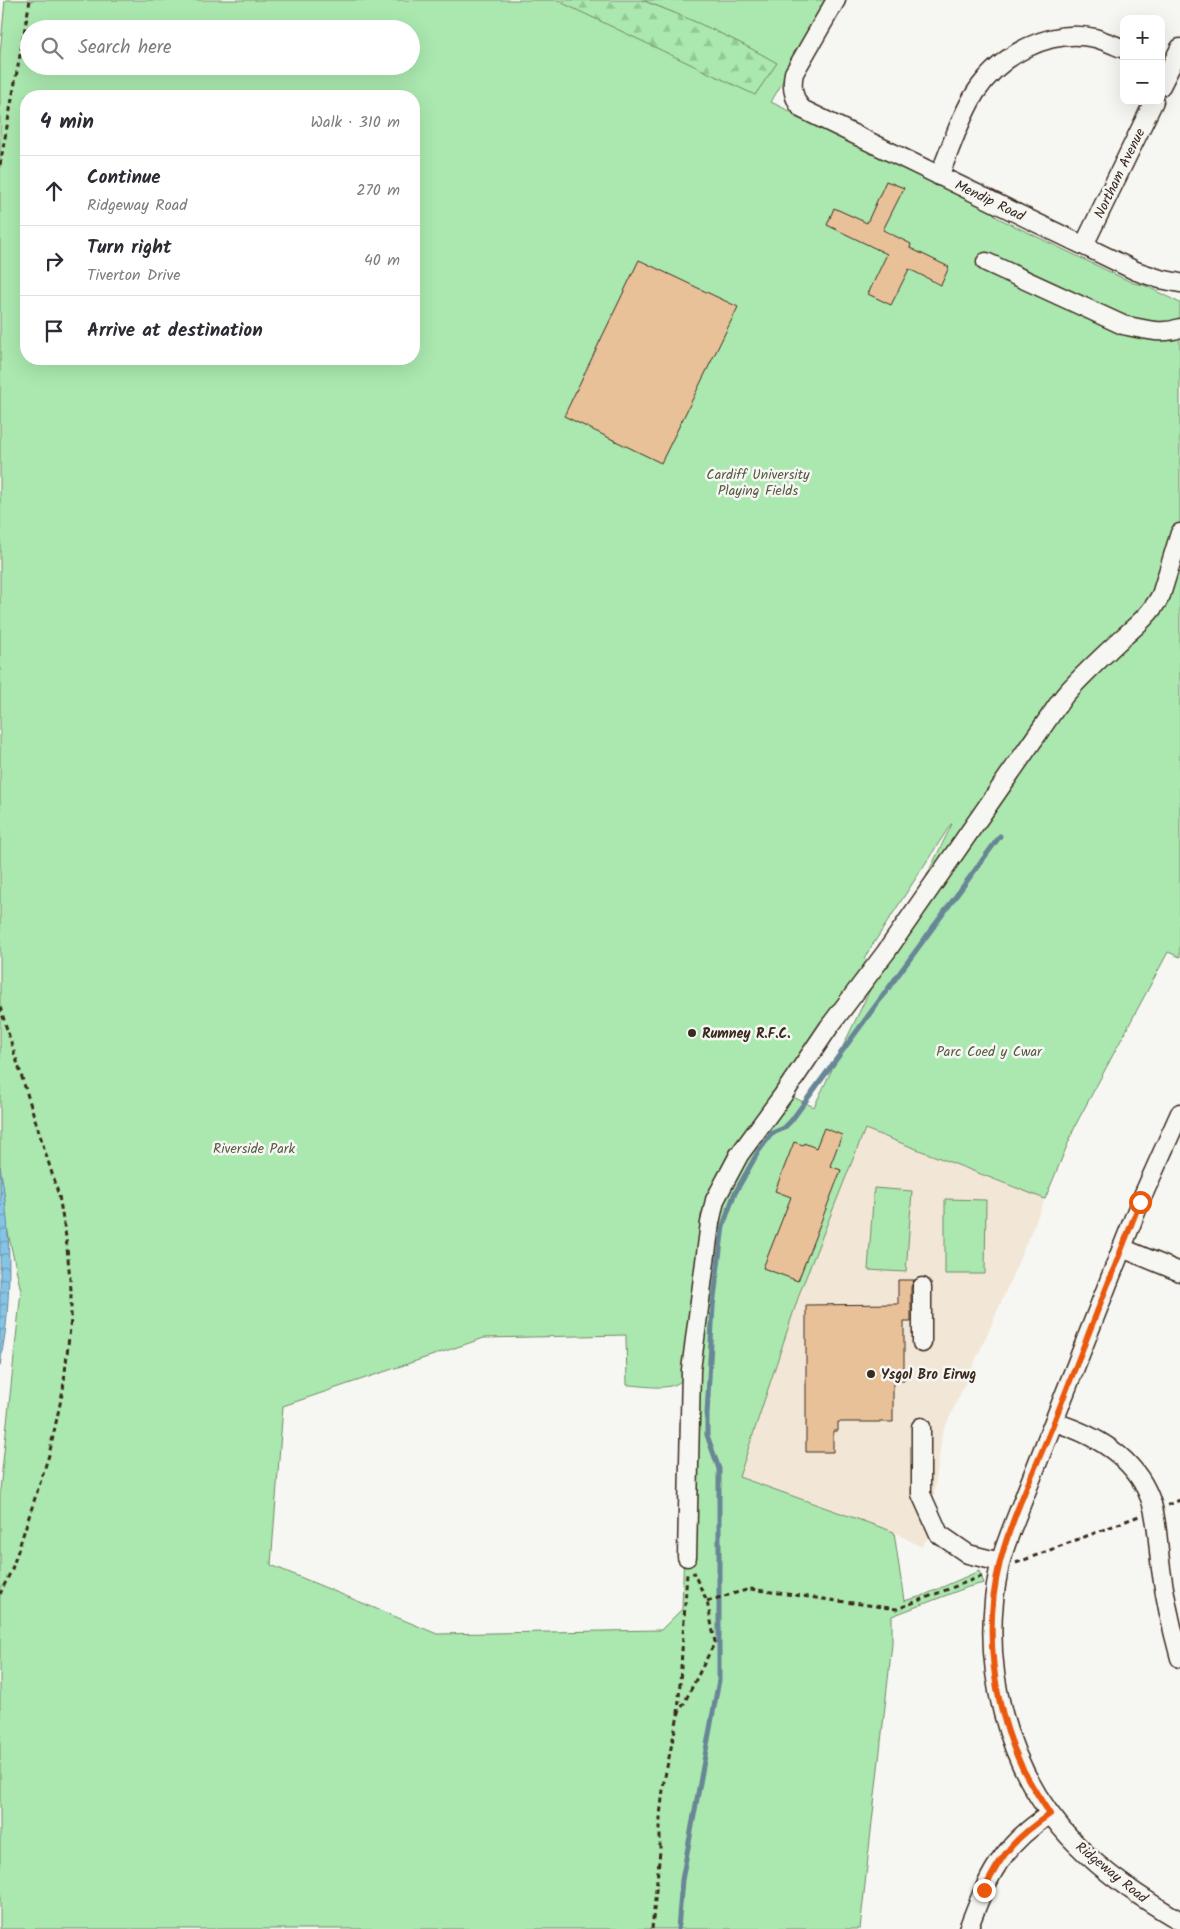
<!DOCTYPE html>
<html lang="en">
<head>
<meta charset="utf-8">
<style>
	body { margin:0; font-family:Kalam,sans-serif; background:#f2f2f3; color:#2b2b33 }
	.controls { position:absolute; right:15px; top:15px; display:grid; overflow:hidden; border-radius:10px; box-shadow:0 5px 20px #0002 }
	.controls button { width:45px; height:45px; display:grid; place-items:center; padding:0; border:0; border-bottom:1px solid #e1e1e2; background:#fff; color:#2b2b33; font:25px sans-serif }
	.stop { position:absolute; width:15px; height:15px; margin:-11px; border:4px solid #ea580c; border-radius:50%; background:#fff }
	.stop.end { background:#ea580c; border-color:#fff; box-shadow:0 1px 5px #0008 }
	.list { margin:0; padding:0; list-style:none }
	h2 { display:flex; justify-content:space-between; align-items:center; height:65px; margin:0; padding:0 20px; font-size:21px }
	h2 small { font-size:16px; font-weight:400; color:#7c7c81 }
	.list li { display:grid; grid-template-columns:32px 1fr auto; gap:15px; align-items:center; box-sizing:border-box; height:70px; padding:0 20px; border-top:1px solid #e1e1e2 }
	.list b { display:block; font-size:19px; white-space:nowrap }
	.list p { margin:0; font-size:16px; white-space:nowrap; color:#7c7c81 }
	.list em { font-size:16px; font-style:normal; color:#7c7c81 }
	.icon { flex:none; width:28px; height:28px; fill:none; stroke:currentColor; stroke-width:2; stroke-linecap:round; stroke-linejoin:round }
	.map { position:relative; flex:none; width:1180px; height:1929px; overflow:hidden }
	.search { position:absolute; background:#fff; box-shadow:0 5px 20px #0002; left:20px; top:20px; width:400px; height:55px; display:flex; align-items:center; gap:12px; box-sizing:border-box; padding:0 18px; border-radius:28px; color:#7c7c81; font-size:19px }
	.panel { position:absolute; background:#fff; box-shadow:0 5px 20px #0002; left:20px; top:90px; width:400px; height:275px; border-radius:20px }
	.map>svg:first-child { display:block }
</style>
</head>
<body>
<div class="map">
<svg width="1180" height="1929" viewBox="0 0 1180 1929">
	<defs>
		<pattern id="forest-firs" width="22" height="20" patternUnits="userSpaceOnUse" patternTransform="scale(1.25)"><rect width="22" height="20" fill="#aae8af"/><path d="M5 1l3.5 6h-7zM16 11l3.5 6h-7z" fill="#93c796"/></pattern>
		<pattern id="water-waves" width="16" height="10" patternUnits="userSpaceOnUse" patternTransform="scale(1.25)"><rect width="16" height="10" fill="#85c4e6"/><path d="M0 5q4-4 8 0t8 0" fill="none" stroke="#6e9fba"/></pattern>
	</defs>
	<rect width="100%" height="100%" fill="#f6f6f2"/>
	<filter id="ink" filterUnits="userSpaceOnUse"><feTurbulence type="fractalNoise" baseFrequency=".02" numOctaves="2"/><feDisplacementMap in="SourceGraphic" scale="10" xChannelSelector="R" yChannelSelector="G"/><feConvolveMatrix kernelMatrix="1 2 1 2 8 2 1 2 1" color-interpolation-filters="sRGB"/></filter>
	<g filter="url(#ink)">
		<polygon fill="#f2e6d7" points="865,1129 1045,1199 987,1335 942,1434 933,1503 932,1533 921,1547 894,1532 739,1477 800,1293"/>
		<polygon fill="url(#forest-firs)" stroke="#728966" points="537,0 642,0 696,21 755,50 778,63 748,105"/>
		<g fill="#aae8af" stroke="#728966" fill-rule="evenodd">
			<path d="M5 0H556L755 95 777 63C734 38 689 18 642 0H830L771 102 990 210 998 218 1133 283 1144 285 1180 303V957L1168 952 1076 1124 1045 1199 865 1129 800 1292 739 1477 894 1532 904 1601 922 1596 979 1571 984 1583 968 1587 892 1616V1644L860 1929H0V1490L21 1291 0 1197V54ZM29 29H411V66H29ZM26 96H414V359H26ZM951 824H952L881 969 864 958ZM878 973 814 1107 793 1097V1096ZM731 1148 745 1156 728 1190 715 1226 697 1371 685 1517 682 1609 661 1630 437 1634 271 1565 283 1406 484 1338 626 1335 627 1385C644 1385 672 1393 684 1378L701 1215 709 1192Z"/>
			<polygon points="874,1188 912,1191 906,1272 868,1270"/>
			<polygon points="945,1199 986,1200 985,1274 945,1274"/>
		</g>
		<path fill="url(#water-waves)" stroke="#678696" d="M0 1166C9 1215 11 1266 7 1316 6 1333 2 1349 0 1366Z"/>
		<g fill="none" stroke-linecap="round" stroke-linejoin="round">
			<polyline stroke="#678696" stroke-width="5" points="678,1929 682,1880 719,1680 719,1469 707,1435 707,1414 713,1306 723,1226 734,1195 758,1152 772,1133 784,1128 791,1121 1000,836"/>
		</g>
		<g fill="#e9c199" stroke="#3b2a1e">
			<polygon points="886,181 904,188 883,230 911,244 910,248 949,267 941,285 909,269 891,305 868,294 887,254 827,225 834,208 867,223"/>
			<polygon points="639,260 738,307 661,463 564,416"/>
			<polygon points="824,1128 842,1135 830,1166 841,1170 798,1281 763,1268 791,1197 775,1191 794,1142 803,1145 804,1143 816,1148"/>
			<polygon points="898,1280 914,1280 911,1287 911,1322 904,1322 904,1381 893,1381 893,1422 838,1422 838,1431 833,1431 833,1452 806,1452 806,1305 898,1304"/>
		</g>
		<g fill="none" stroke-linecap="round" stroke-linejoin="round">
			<g stroke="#3b2a1e" stroke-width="21">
				<g id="minor">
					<path d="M836 0 794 73C791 87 793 98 802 109L1136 271 1160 279 1180 283"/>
					<polyline points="1161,86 1180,48"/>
					<path d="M939 176C951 148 960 117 976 92 1001 54 1050 28 1095 38 1105 41 1114 45 1124 49"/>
					<polyline points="1084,245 1154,101"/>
					<path d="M986 262 1123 325C1142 329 1162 335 1180 328"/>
					<path d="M1180 1113 1140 1202 1012 1528C1008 1539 1003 1551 1000 1564 978 1662 1005 1772 1076 1844 1106 1875 1143 1899 1180 1921"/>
					<polyline points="1122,1248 1180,1272"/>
					<polyline points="922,1343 922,1287"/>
					<path d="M1054 1422C1096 1435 1138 1459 1152 1504 1158 1525 1158 1548 1161 1569 1165 1599 1172 1629 1180 1658"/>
					<polyline points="921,1427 921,1494 939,1534 968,1554 1000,1562"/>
					<path d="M687 1557 691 1370 710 1223 715 1200 739 1155 783 1095 829 1027 886 952 1064 696C1081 676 1100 659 1119 641 1135 627 1151 614 1161 595L1180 533"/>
					<path d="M968 1929C988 1876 1001 1846 1050 1814"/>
				</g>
			</g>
			<g stroke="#3b2a1e" stroke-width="3" stroke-dasharray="5 4" stroke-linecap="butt">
				<polyline points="0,165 30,0"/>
				<polyline points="0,1007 59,1196 66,1237 71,1290 71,1319 63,1390 49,1455 12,1569 0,1594"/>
				<polyline points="1168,1505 1180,1500"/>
				<polyline points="1016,1563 1139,1516"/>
				<polyline points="707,1601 750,1589 897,1609 982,1576"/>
				<polyline points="678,1714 687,1573"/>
				<polyline points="652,1929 660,1851 660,1816 664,1781 678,1715 715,1642 707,1601 693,1572"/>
			</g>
			<use href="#minor" stroke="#f6f6f2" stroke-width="18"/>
		</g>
	</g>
	<g fill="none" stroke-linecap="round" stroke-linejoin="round" filter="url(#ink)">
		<path stroke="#ea580c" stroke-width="6" d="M984 1890C1002 1853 1016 1837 1050 1814 1040 1798 1029 1783 1021 1765 993 1704 983 1628 1000 1562 1012 1516 1034 1472 1052 1427 1081 1352 1111 1277 1140 1202"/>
	</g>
	<g fill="#3b2a1e" stroke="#f6f6f2" stroke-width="2">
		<circle cx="692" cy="1033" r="5"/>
		<circle cx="871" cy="1374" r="5"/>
	</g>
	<g text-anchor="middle" stroke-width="5" stroke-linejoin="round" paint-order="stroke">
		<g font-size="14" fill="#3b2a1e" stroke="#f6f6f2">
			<text transform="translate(1119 173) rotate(-64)" y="5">Northam Avenue</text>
			<text transform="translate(990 200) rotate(26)" y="5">Mendip Road</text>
			<text transform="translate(1112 1872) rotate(39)" y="5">Ridgeway Road</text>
		</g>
		<g font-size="14" fill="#575a42" stroke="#f6f6f2">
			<text x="758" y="479">Cardiff University<tspan x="758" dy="16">Playing Fields</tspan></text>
			<text x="989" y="1056">Parc Coed y Cwar</text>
			<text x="254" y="1153">Riverside Park</text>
		</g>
		<g font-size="14" font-weight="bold" fill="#3b2a1e" stroke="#f6f6f2" text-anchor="start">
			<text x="702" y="1038">Rumney R.F.C.</text>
			<text x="881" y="1379">Ysgol Bro Eirwg</text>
		</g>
	</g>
</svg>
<div class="controls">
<button>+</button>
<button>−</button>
</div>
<div class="stop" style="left:1140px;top:1202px"></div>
<div class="stop end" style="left:984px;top:1890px"></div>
<div class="search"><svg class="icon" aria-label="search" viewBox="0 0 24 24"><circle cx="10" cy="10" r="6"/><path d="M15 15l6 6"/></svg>Search here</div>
<section class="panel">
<h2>4 min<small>Walk · 310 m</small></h2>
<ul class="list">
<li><svg class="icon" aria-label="ahead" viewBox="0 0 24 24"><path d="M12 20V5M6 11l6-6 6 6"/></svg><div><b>Continue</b><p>Ridgeway Road</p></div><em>270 m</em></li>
<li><svg class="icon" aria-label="right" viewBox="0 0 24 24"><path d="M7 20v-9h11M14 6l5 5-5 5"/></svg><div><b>Turn right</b><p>Tiverton Drive</p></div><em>40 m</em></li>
<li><svg class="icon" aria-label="arrive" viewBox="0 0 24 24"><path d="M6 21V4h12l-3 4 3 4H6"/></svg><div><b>Arrive at destination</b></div></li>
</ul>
</section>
</div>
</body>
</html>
